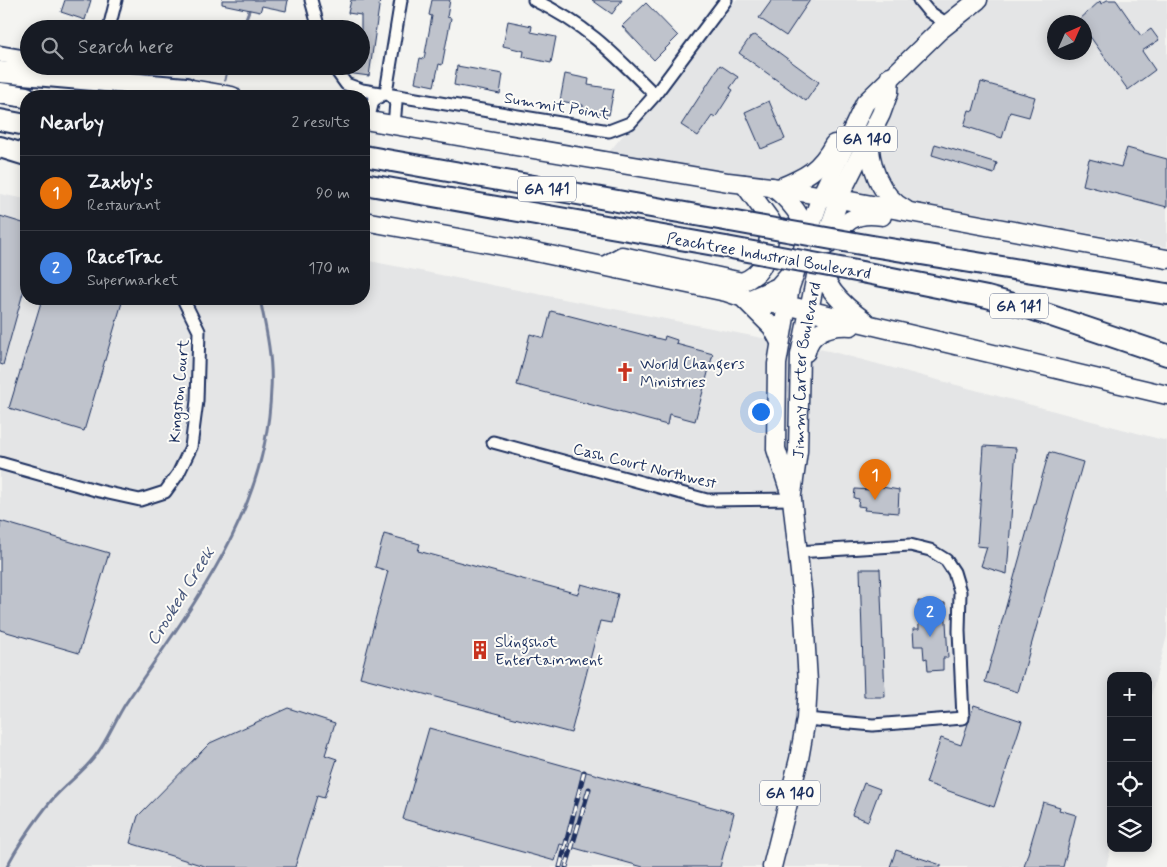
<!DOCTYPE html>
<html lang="en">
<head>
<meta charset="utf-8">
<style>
	body { margin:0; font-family:Mynerve,sans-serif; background:#20242c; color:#f1f3f6 }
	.controls { position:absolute; right:15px; bottom:15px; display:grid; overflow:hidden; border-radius:10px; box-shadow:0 2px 12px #0003 }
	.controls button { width:45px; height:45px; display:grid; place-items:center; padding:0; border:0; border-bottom:1px solid #363941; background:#171b24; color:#f1f3f6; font:25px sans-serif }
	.compass { position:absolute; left:1047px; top:15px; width:45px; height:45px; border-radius:50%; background:#171b24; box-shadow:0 2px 12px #0003; rotate:45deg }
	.you { position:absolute; left:760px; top:411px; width:18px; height:18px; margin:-12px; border:4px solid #fff; border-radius:50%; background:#1a73e8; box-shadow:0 0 0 8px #1a73e833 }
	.badge { display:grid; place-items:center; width:32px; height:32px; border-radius:50%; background:#0b8043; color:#fff; font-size:16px; font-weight:700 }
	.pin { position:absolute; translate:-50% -41px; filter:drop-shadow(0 1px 2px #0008) }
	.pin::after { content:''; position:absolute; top:26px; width:18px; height:15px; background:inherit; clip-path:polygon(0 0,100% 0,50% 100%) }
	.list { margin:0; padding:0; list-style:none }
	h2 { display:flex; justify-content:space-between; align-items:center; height:65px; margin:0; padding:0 20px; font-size:21px }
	h2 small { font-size:16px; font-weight:400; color:#9ea1a6 }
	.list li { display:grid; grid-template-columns:32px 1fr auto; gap:15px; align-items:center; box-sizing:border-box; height:75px; padding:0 20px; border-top:1px solid #363941 }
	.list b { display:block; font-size:19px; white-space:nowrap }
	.list p { margin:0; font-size:16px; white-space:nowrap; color:#9ea1a6 }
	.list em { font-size:16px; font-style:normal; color:#9ea1a6 }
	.icon { flex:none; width:28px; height:28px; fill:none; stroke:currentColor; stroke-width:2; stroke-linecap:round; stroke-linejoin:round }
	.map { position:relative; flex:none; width:1167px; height:867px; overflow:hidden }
	.search { position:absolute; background:#171b24; box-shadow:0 2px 12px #0003; left:20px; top:20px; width:350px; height:55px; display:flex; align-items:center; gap:12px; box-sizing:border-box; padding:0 18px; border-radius:28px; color:#9ea1a6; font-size:19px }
	.panel { position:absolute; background:#171b24; box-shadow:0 2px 12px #0003; left:20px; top:90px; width:350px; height:215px; border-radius:20px }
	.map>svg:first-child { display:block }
</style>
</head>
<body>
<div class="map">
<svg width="1167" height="867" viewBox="0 0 1167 867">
	<rect width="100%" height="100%" fill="#f4f4f1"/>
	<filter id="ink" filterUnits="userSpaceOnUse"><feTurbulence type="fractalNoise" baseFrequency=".02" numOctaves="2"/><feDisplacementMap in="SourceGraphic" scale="10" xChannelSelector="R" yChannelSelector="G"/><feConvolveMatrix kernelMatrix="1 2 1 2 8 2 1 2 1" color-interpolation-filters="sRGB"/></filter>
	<g filter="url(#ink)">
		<g fill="#e4e5e6" fill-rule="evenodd">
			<path d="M736 0H1167V247L809 185 604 158ZM1054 22H1084V52H1054Z"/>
			<polygon points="0,194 26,199 26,299 364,299 364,260 829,351 1167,441 1167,636 1148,707 1148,676 1111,676 1111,848 1106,867 0,867"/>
		</g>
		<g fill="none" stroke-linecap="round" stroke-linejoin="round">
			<g stroke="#717c98" stroke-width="3">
				<polyline points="242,29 253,0"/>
				<polyline points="225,80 228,66"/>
				<path d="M7 867C15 849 38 817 51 801 65 784 83 773 96 755 108 739 115 720 126 703 193 604 267 514 271 389 273 359 266 328 260 299"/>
			</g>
		</g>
		<g fill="#bfc3cc" stroke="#1b2f5e">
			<polygon points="65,0 91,0 85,20 61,12"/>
			<polygon points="222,0 288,0 286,11 262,6 260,12 222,4"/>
			<polygon points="351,0 380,0 369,76 347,73 342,66 361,66 361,15 348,13"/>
			<polygon points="432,0 450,0 447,17 451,18 442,65 439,64 434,86 415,82 420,58 424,59 432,16 429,15"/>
			<polygon points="592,0 622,0 612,14"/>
			<polygon points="772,0 810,0 786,36 759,18"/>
			<polygon points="1107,0 1116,0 1141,36 1151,29 1159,40 1142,51 1155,70 1128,90 1084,28 1084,22 1079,20 1100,1 1101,4"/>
			<polygon points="646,3 678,36 654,60 622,26"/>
			<polygon points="508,21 532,26 531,32 556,37 551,63 523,57 524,51 503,46"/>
			<polygon points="755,35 819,82 806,101 739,53 751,36"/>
			<polygon points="720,65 738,77 730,88 733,90 715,118 712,116 698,136 681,125"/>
			<polygon points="457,66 503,74 500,94 454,85"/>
			<polygon points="565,74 589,79 588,85 614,89 609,115 583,110 583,105 560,101"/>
			<polygon points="981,82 1035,97 1029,117 1010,112 1002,138 964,126 969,110 973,111"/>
			<polygon points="769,101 785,139 761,149 745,112"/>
			<polygon points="935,144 997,163 994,174 932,155"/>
			<polygon points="1127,148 1167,159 1167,207 1083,185 1089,159 1121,167"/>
			<polygon points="0,216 26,224 26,282 3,365 0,364"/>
			<polygon points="42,299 123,299 84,431 9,408"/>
			<polygon points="551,311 664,340 665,336 677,340 676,344 713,354 695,421 669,414 667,425 517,385 530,334 544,338"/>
			<polygon points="984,446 1016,448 1007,574 981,566 987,547 977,546"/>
			<polygon points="1049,452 1083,462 1018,692 985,682"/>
			<polygon points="876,486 899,490 898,513 864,510 865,507 858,506 859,499 854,498 855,489 871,490"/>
			<polygon points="0,521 109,553 79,653 0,630"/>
			<polygon points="384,534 420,544 418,551 578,594 581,584 618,594 611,623 600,621 571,733 360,677 388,571 375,567"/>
			<polygon points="860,569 880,569 885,697 864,697"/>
			<polygon points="918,601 945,603 948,658 943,658 943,670 928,671 927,658 924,659 923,646 914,646 913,629 919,629"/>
			<polygon points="974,705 1022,721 994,807 926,783 941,738 961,745"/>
			<polygon points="288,708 335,723 325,755 337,759 324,798 317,796 295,867 207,867 130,843 138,816 210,743"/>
			<polygon points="429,728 734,813 720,867 643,867 560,844 555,861 403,819"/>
			<polygon points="864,783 880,789 868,821 852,815"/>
			<polygon points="1043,802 1060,807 1059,810 1076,815 1063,867 1024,867"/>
			<polygon points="896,850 941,865 941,867 890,867"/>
		</g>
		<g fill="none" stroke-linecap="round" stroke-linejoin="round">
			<g stroke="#1b2f5e" stroke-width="15">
				<g id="street">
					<polyline points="311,0 319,29"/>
					<path d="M534 0C587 25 614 54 655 95"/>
					<polyline points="919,0 928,11 947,24"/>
					<polyline points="110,24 116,0"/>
					<polyline points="333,66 346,84 362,90 609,131 630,123 655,95 726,0"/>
					<polyline points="386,92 401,0"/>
					<polyline points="386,92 396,102 394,126"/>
					<polyline points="368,121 373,101 386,92"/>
					<polyline points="493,442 707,500 792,499"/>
					<polyline points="0,463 99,491 140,500 165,492 178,474 191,447 197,401 199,331 183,299"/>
					<polyline points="797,552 910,545 930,550 946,560 954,572 960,592 959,631 963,718 873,725 806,719"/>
				</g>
			</g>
			<g stroke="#1b2f5e" stroke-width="19">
				<g id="secondary">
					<polyline points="0,54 29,59"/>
					<polyline points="67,66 103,73"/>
				</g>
			</g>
			<g stroke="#1b2f5e" stroke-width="21">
				<g id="primary">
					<polyline points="186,88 232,96"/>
					<polyline points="364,120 728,182 779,188 1167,259"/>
					<path d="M869 134C869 163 878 195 906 210"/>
					<path d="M772 187C790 200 803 217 809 238"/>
					<path d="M779 188C806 177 820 170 834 144"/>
					<polyline points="364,221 531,251 726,292 756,302 790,306 1167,395"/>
					<path d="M829 244C844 222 854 211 882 216"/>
					<path d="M822 259C820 286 845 307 865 321"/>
					<path d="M604 266 622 256 742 282C770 272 767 246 771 221L744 184"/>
					<polyline points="750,299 778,287 792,271"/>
					<polyline points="745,300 772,327 779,340"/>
					<path d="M806 352C810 330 831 325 851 326"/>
					<path id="s1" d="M792 494 798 451 800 355 820 256 842 191 881 114 889 92 890 76"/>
					<polyline points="772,867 799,759 806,719 808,682 803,600 792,499 776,449 777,364 790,287 821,196 865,103 939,31 978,0"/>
				</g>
			</g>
			<g stroke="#1b2f5e" stroke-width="24">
				<g id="highway">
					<polyline points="0,72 186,88"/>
					<polyline points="0,93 26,97"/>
					<polyline points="0,120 26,125"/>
					<polyline points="0,147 26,155"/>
					<polyline points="364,156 730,221"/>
					<polyline points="364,184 726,247"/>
					<polyline points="872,246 1167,294"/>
					<polyline points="867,273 987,297 1031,309 1167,355"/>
				</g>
			</g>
			<use href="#street" stroke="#fdfcf7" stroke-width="11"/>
			<use href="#secondary" stroke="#fdfcf7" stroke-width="15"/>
			<use href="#primary" stroke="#fdfcf7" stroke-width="18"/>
			<use href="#highway" stroke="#fdfcf7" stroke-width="20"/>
			<g stroke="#1b2f5e" stroke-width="5">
				<g id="rail">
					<polyline points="560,867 584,772"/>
					<polyline points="566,867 589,789"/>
				</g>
			</g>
			<use href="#rail" stroke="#fdfcf7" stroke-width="3" stroke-dasharray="9" stroke-linecap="butt"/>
			<g stroke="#1b2f5e" stroke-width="24" stroke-linecap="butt">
				<g id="highway-bridge">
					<polyline points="730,221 872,246"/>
					<polyline points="726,247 867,273"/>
				</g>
			</g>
			<use href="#highway-bridge" stroke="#fdfcf7" stroke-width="20"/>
		</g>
	</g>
	<defs>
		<g id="church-bare" transform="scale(1.5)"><path d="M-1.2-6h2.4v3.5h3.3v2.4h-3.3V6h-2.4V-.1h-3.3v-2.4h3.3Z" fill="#c8321e" stroke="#fdfcf7" stroke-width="2.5" paint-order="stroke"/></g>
		<g id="building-bare" transform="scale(1.5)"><path d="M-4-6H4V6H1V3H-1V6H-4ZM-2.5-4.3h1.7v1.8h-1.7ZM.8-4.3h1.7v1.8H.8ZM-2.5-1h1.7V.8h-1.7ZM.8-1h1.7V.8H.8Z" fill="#c8321e" stroke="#fdfcf7" stroke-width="2.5" paint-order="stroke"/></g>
	</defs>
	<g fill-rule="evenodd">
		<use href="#church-bare" x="625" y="372"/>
		<use href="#building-bare" x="480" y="650"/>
	</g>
	<g text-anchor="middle" stroke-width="4" stroke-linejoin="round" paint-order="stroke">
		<g fill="#fdfcf7" stroke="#5f6c8c" stroke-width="1">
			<rect x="837" y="126.5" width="60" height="25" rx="4"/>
			<rect x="518" y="176.5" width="58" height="25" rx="4"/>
			<rect x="990" y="293.5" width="58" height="25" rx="4"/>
			<rect x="760" y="780.5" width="60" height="25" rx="4"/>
		</g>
		<g font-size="15" font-weight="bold" fill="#1b2f5e">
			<text x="867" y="144">GA 140</text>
			<text x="547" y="194">GA 141</text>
			<text x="1019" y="311">GA 141</text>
			<text x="790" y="798">GA 140</text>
		</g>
		<g font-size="16" fill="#1b2f5e" stroke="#fdfcf7">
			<text transform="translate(557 105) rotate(9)" y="6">Summit Point</text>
			<text transform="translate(769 255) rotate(10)" y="6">Peachtree Industrial Boulevard</text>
			<text dy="6" stroke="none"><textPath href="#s1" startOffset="125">Jimmy Carter Boulevard</textPath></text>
			<text transform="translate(178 391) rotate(-85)" y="6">Kingston Court</text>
			<text transform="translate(645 465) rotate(14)" y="6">Cash Court Northwest</text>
		</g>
		<g font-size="16" fill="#1b2f5e" stroke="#fdfcf7" text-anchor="start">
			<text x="640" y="369">World Changers<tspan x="640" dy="18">Ministries</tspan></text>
			<text x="495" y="647">Slingshot<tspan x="495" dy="18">Entertainment</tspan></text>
		</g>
		<g font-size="18" font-style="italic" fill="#46567b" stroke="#fdfcf7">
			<text transform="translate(180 596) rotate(-58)" y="6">Crooked Creek</text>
		</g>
	</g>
</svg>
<div class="controls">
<button>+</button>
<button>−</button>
<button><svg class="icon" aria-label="locate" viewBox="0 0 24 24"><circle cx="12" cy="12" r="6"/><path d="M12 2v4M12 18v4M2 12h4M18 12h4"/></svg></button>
<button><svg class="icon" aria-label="layers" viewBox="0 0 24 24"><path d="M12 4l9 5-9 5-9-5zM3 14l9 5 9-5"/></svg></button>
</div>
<svg class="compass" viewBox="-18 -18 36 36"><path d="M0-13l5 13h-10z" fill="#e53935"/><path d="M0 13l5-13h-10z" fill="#9ea1a6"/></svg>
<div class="you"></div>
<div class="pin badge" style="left:875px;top:500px;background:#e8710a">1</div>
<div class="pin badge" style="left:930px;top:637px;background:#3f7fe0">2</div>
<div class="search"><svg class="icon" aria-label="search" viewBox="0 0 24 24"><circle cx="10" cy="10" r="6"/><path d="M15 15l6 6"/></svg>Search here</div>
<section class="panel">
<h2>Nearby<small>2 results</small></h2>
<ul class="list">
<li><span class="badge" style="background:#e8710a">1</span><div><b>Zaxby's</b><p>Restaurant</p></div><em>90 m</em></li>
<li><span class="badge" style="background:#3f7fe0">2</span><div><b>RaceTrac</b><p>Supermarket</p></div><em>170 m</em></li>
</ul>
</section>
</div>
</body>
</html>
